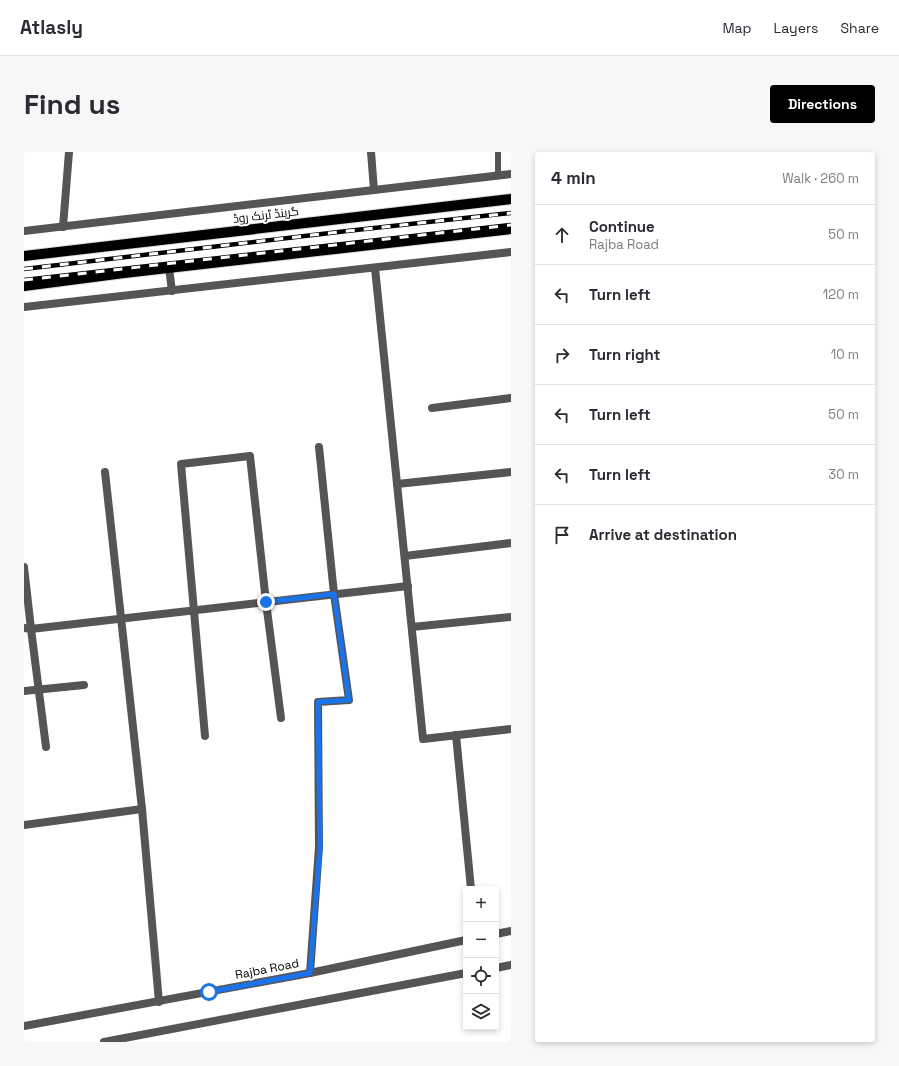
<!DOCTYPE html>
<html lang="en">
<head>
<meta charset="utf-8">
<style>
	body { margin:0; font-family:"Space Grotesk",Cairo,sans-serif; background:#f7f7f7; color:#2b2b33 }
	.controls { position:absolute; right:12px; bottom:12px; display:grid; overflow:hidden; border-radius:4px; box-shadow:0 2px 6px #0003 }
	.controls button { width:36px; height:36px; display:grid; place-items:center; padding:0; border:0; border-bottom:1px solid #e1e1e2; background:#fff; color:#2b2b33; font:20px sans-serif }
	.stop { position:absolute; width:12px; height:12px; margin:-9px; border:3px solid #1a73e8; border-radius:50%; background:#fff }
	.stop.end { background:#1a73e8; border-color:#fff; box-shadow:0 1px 4px #0008 }
	.list { margin:0; padding:0; list-style:none }
	h2 { display:flex; justify-content:space-between; align-items:center; height:52px; margin:0; padding:0 16px; font-size:17px }
	h2 small { font-size:13px; font-weight:400; color:#7c7c81 }
	.list li { display:grid; grid-template-columns:26px 1fr auto; gap:12px; align-items:center; box-sizing:border-box; height:60px; padding:0 16px; border-top:1px solid #e1e1e2 }
	.list b { display:block; font-size:15px; white-space:nowrap }
	.list p { margin:0; font-size:13px; white-space:nowrap; color:#7c7c81 }
	.list em { font-size:13px; font-style:normal; color:#7c7c81 }
	.icon { flex:none; width:22px; height:22px; fill:none; stroke:currentColor; stroke-width:2; stroke-linecap:round; stroke-linejoin:round }
	.map { position:relative; flex:none; width:487px; height:890px; overflow:hidden; border-radius:4px }
	header { display:flex; align-items:center; gap:24px; box-sizing:border-box; height:56px; padding:0 20px; background:#fff; border-bottom:1px solid #e1e1e2 }
	header strong { font-size:19px }
	nav { display:flex; gap:22px; margin-inline-start:auto; font-size:14px }
	.intro { display:flex; align-items:center; justify-content:space-between; box-sizing:border-box; height:96px; padding:0 24px }
	h1 { margin:0; font-size:28px }
	.button { padding:10px 18px; border-radius:4px; background:#000; color:#fff; font-size:14px; font-weight:700 }
	main { display:flex; gap:24px; padding:0 24px }
	aside { flex:1; background:#fff; border-radius:4px; box-shadow:0 2px 6px #0003 }
	.map>svg:first-child { display:block }
</style>
</head>
<body>
<header>
<strong>Atlasly</strong>
<nav><a>Map</a><a>Layers</a><a>Share</a></nav>
</header>
<div class="intro"><h1>Find us</h1><a class="button">Directions</a></div>
<main>
<div class="map">
<svg width="487" height="890" viewBox="0 0 487 890">
	<rect width="100%" height="100%" fill="#fff"/>
	<g fill="none" stroke-linecap="round" stroke-linejoin="round">
		<g stroke="#dbdbdb" stroke-width="12">
			<g id="primary">
				<polyline points="0,104 487,47"/>
				<polyline points="0,134 100,121 487,77"/>
			</g>
		</g>
		<polyline stroke="#555" stroke-width="6" points="474,0 474,23"/>
		<g stroke="#555" stroke-width="8">
			<polyline points="347,0 350,38"/>
			<polyline points="39,75 45,0"/>
			<polyline points="351,116 399,587 487,577"/>
			<polyline points="408,256 487,246"/>
			<polyline points="81,320 118,657 135,850"/>
			<polyline points="373,332 487,320"/>
			<polyline points="381,404 487,391"/>
			<polyline points="0,415 7,477 384,434"/>
			<polyline points="388,475 487,465"/>
			<polyline points="0,476 7,477 22,595"/>
			<polyline points="0,539 60,533"/>
			<polyline points="432,583 447,737"/>
			<polyline points="181,584 157,312 226,304 242,450 257,566"/>
			<polyline points="0,673 118,657"/>
			<polyline points="286,821 295,695 294,550 325,548 310,442 295,295"/>
		</g>
		<g stroke="#555" stroke-width="8">
			<polyline points="0,79 487,22"/>
			<polyline points="145,116 148,139"/>
			<polyline points="0,155 487,100"/>
			<polyline points="472,782 487,779"/>
			<polyline points="472,816 487,813"/>
			<polyline points="0,874 286,821 442,788"/>
			<polyline points="80,890 442,821"/>
		</g>
		<use href="#primary" stroke="#000" stroke-width="10"/>
		<g stroke="#000" stroke-width="4.5">
			<g id="rail">
				<polyline points="0,117 323,79 487,61"/>
				<polyline points="0,128 487,73"/>
			</g>
		</g>
		<use href="#rail" stroke="#fff" stroke-width="3" stroke-dasharray="9" stroke-linecap="butt"/>
	</g>
	<g fill="none" stroke-linecap="round" stroke-linejoin="round">
		<polyline stroke="#1a73e8" stroke-width="5" points="185,840 286,821 296,695 294,550 325,548 310,442 242,450"/>
	</g>
	<g text-anchor="middle" stroke-width="4" stroke-linejoin="round" paint-order="stroke">
		<g font-size="12" fill="#000" stroke="#fff">
			<text transform="translate(242 63) rotate(-7)" y="4">گرینڈ ٹرنک روڈ</text>
			<text transform="translate(243 817) rotate(-11)" y="4">Rajba Road</text>
		</g>
	</g>
</svg>
<div class="controls">
<button>+</button>
<button>−</button>
<button><svg class="icon" aria-label="locate" viewBox="0 0 24 24"><circle cx="12" cy="12" r="6"/><path d="M12 2v4M12 18v4M2 12h4M18 12h4"/></svg></button>
<button><svg class="icon" aria-label="layers" viewBox="0 0 24 24"><path d="M12 4l9 5-9 5-9-5zM3 14l9 5 9-5"/></svg></button>
</div>
<div class="stop" style="left:185px;top:840px"></div>
<div class="stop end" style="left:242px;top:450px"></div>
</div>
<aside>
<h2>4 min<small>Walk · 260 m</small></h2>
<ul class="list">
<li><svg class="icon" aria-label="ahead" viewBox="0 0 24 24"><path d="M12 20V5M6 11l6-6 6 6"/></svg><div><b>Continue</b><p>Rajba Road</p></div><em>50 m</em></li>
<li><svg class="icon" aria-label="left" viewBox="0 0 24 24"><path d="M17 20v-9H6M10 6l-5 5 5 5"/></svg><div><b>Turn left</b></div><em>120 m</em></li>
<li><svg class="icon" aria-label="right" viewBox="0 0 24 24"><path d="M7 20v-9h11M14 6l5 5-5 5"/></svg><div><b>Turn right</b></div><em>10 m</em></li>
<li><svg class="icon" aria-label="left" viewBox="0 0 24 24"><path d="M17 20v-9H6M10 6l-5 5 5 5"/></svg><div><b>Turn left</b></div><em>50 m</em></li>
<li><svg class="icon" aria-label="left" viewBox="0 0 24 24"><path d="M17 20v-9H6M10 6l-5 5 5 5"/></svg><div><b>Turn left</b></div><em>30 m</em></li>
<li><svg class="icon" aria-label="arrive" viewBox="0 0 24 24"><path d="M6 21V4h12l-3 4 3 4H6"/></svg><div><b>Arrive at destination</b></div></li>
</ul>
</aside>
</main>
</body>
</html>
